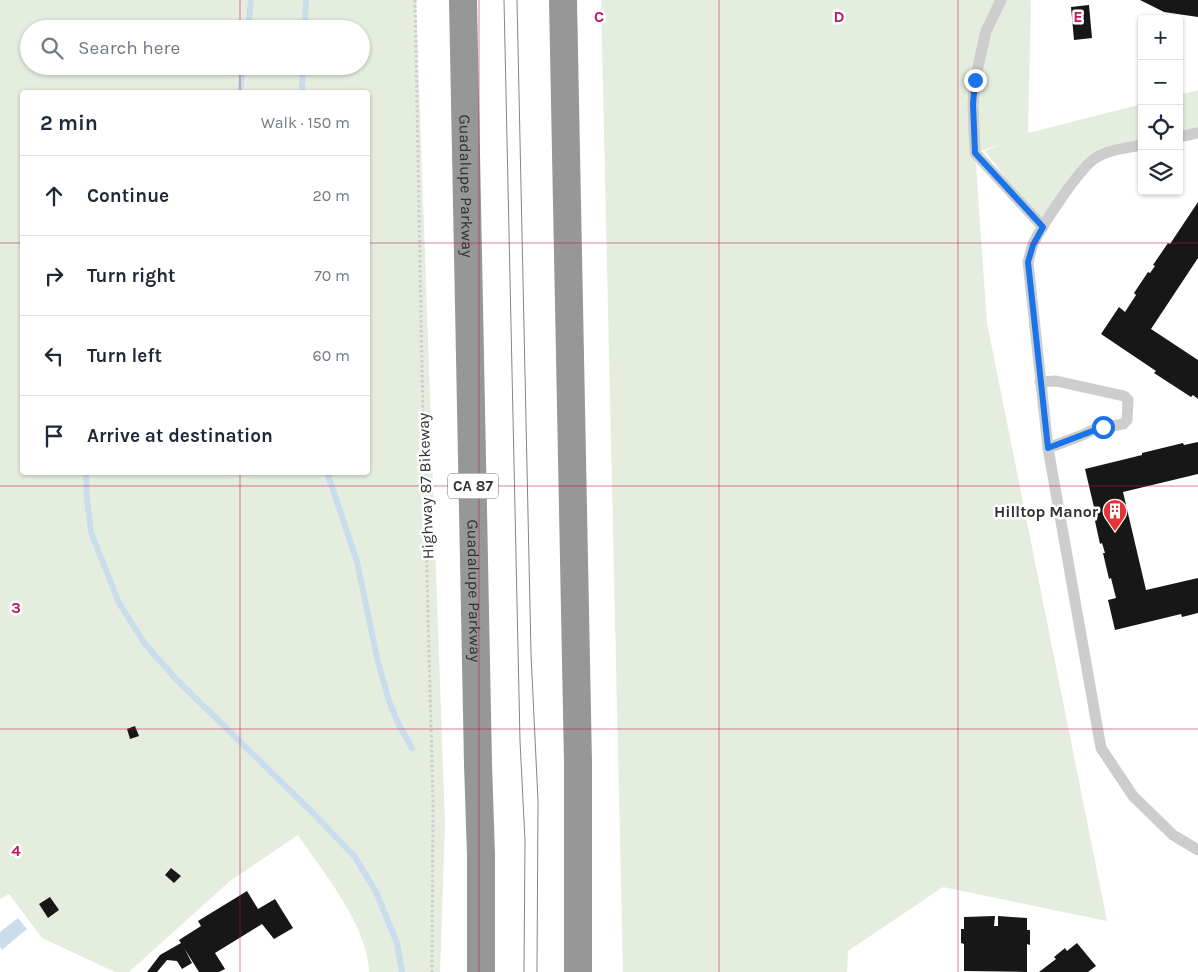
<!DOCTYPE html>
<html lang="en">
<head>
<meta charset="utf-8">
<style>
	body { margin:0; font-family:Karla,sans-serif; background:#f6f6f7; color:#1f2937 }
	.controls { position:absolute; right:15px; top:15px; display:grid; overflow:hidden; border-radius:5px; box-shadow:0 1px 4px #0004 }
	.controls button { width:45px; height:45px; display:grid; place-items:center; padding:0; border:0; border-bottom:1px solid #e0e1e3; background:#fff; color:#1f2937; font:25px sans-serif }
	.stop { position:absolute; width:15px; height:15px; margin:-11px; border:4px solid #1a73e8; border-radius:50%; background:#fff }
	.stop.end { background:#1a73e8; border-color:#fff; box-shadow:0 1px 5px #0008 }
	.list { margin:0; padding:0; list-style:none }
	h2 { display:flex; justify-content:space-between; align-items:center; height:65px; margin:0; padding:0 20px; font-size:21px }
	h2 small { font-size:16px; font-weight:400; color:#747a83 }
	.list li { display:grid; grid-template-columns:32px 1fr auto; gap:15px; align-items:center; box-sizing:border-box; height:80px; padding:0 20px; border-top:1px solid #e0e1e3 }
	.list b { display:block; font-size:19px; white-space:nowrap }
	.list em { font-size:16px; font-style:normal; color:#747a83 }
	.icon { flex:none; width:28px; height:28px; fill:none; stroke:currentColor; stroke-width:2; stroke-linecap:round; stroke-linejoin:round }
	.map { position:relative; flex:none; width:1198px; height:972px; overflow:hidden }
	.search { position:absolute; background:#fff; box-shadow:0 1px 4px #0004; left:20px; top:20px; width:350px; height:55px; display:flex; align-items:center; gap:12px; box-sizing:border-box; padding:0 18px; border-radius:28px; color:#747a83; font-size:19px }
	.panel { position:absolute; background:#fff; box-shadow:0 1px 4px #0004; left:20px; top:90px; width:350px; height:385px; border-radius:5px }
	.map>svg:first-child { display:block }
</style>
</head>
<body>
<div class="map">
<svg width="1198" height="972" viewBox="0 0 1198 972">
	<rect width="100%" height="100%" fill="#fff"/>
	<g fill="#e5edde" fill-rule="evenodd">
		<path d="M0 0H416L445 826 440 972H369C368 926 323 872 298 835L230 881 129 972H115L42 938 9 894 0 899ZM29 29H361V66H29ZM22 92H368V472H22Z"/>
		<polygon points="601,0 1031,0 1028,133 1142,104 1142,146 1095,159 1043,227 985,151 1001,144 975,153 987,323 1107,921 943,887 848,951 847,972 623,972"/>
		<polygon points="1198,90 1198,131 1179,136 1179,95"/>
	</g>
	<polygon fill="#caddec" points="18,918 27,929 2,950 0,947 0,932"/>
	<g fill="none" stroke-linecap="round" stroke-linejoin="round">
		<g stroke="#caddec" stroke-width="6">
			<polyline points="248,29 251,0"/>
			<polyline points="305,29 306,0"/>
			<polyline points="240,92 243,66"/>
			<polyline points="302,92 303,66"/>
			<polyline points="86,472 87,499 91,532 119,603 145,644 175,678 313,813 355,857 376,892 397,943 402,972"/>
			<polyline points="327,472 357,562 378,662 389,701 398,723 412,748"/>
		</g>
	</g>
	<g fill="#171717">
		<polygon points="1140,0 1198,0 1198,17 1164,12"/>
		<polygon points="1089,5 1092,38 1074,40 1071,7"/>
		<polygon points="1198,202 1198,258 1151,329 1198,360 1198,399 1193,395 1191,397 1154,373 1156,371 1101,334 1119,307 1125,312 1136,295 1134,293 1148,272 1150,273 1155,266 1153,265 1168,243 1170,244"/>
		<polygon points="1198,442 1198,474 1123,492 1146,590 1198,578 1198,613 1182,617 1181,614 1115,630 1108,600 1116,598 1111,578 1109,579 1103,553 1105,553 1102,543 1100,544 1095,521 1097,520 1085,469 1142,455 1142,453 1183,443 1184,445"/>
		<polygon points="135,726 139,736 130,739 127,729"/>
		<polygon points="171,868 181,876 174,883 165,875"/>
		<polygon points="247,891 258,909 275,899 293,928 274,939 262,924 215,953 225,969 219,972 199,972 184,948 192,963 182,969 177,961 167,960 157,972 147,972 160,955 181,943 179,940 201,926 198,921"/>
		<polygon points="50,897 59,910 48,918 39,904"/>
		<polygon points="995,916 994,926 998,926 998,916 1027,918 1027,930 1030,930 1030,945 1027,944 1027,972 964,971 964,944 961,943 961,929 964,929 964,917"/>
		<polygon points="1077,943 1096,966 1088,972 1039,972 1056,959 1054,957 1065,948 1067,951"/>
	</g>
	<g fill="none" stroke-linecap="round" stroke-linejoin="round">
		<polyline stroke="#cdcdcd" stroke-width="3" stroke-dasharray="2.5 2.5" stroke-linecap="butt" points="415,0 423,421 433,805 432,972"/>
		<g stroke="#cdcdcd" stroke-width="11">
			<polyline points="1001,0 986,31 975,80 973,104 975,153 1043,227"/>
			<polyline points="1179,137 1198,133"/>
			<path d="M1142 145C1126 148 1107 150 1094 159 1077 172 1043 224 1033 244 1031 250 1030 256 1028 262L1048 448 1101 748 1133 796 1173 835 1198 850"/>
			<polyline points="1040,382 1056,381 1124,396 1128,400 1127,420 1123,424 1095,429 1080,436 1048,448"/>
		</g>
		<g stroke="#979797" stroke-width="28">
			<path id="s1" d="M463 0 478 764 481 855V972"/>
			<polyline points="563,0 578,763 578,972"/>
		</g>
		<g stroke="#858585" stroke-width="1">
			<polyline points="504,0 520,741 525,841 524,972"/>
			<polyline points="517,0 531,654 538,801 537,972"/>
		</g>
	</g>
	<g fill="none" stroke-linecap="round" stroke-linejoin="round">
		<polyline stroke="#1a73e8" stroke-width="6" points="975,80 973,104 975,153 1043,227 1033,245 1028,262 1048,448 1103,427"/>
	</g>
	<path fill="none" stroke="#c2185b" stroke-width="1" stroke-opacity="0.55" d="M240 0V29M479 0V972M719 0V972M958 0V972M240 66V92M0 243H22M368 243H1198M240 472V972M0 486H1198M0 729H1198"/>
	<defs>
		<g id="building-pin" transform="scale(1.25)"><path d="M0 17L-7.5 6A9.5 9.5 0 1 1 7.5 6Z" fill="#e63337" stroke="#fff"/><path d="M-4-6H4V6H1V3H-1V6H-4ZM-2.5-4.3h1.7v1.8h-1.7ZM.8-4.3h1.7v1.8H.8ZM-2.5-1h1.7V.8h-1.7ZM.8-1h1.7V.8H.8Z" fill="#fff"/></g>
	</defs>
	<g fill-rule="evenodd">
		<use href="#building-pin" x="1115" y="511"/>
	</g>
	<g text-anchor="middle" stroke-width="5" stroke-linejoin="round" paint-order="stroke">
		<rect fill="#fff" stroke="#6e6e6e" stroke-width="1" x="448" y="473.5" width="50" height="25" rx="4"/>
		<g font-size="15" font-weight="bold" fill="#303030">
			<text x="473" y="491">CA 87</text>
		</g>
		<g font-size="16" fill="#303030" stroke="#fff">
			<text dy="6" stroke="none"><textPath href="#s1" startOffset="186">Guadalupe Parkway</textPath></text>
			<text transform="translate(425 486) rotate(-92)" y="6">Highway 87 Bikeway</text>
			<text dy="6" stroke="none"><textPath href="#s1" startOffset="591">Guadalupe Parkway</textPath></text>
		</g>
		<g font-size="16" font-weight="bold" fill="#303030" stroke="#fff" text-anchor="end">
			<text x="1098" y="517">Hilltop Manor</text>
		</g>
	</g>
	<g font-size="16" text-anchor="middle" font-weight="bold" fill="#c2185b" stroke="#fff" stroke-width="5" stroke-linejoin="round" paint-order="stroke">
		<text x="599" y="22">C</text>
		<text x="839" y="22">D</text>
		<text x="1078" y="22">E</text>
		<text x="16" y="613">3</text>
		<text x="16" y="856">4</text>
	</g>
</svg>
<div class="controls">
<button>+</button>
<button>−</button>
<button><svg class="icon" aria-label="locate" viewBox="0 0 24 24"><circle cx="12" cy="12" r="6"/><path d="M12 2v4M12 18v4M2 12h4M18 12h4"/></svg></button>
<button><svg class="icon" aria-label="layers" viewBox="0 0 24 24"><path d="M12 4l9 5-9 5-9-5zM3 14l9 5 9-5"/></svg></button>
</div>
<div class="stop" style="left:1103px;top:427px"></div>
<div class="stop end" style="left:975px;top:80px"></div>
<div class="search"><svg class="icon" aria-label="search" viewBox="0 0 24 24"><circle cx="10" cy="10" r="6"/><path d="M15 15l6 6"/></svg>Search here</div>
<section class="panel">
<h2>2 min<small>Walk · 150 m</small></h2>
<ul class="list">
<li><svg class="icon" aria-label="ahead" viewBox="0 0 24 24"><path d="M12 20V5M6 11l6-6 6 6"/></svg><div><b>Continue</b></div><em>20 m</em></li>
<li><svg class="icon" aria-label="right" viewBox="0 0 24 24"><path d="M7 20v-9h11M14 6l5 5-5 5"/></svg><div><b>Turn right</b></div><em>70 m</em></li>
<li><svg class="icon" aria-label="left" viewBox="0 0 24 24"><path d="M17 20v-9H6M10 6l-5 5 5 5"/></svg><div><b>Turn left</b></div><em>60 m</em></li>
<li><svg class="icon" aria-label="arrive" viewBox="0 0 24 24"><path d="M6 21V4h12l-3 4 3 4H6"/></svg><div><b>Arrive at destination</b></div></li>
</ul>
</section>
</div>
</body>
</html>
